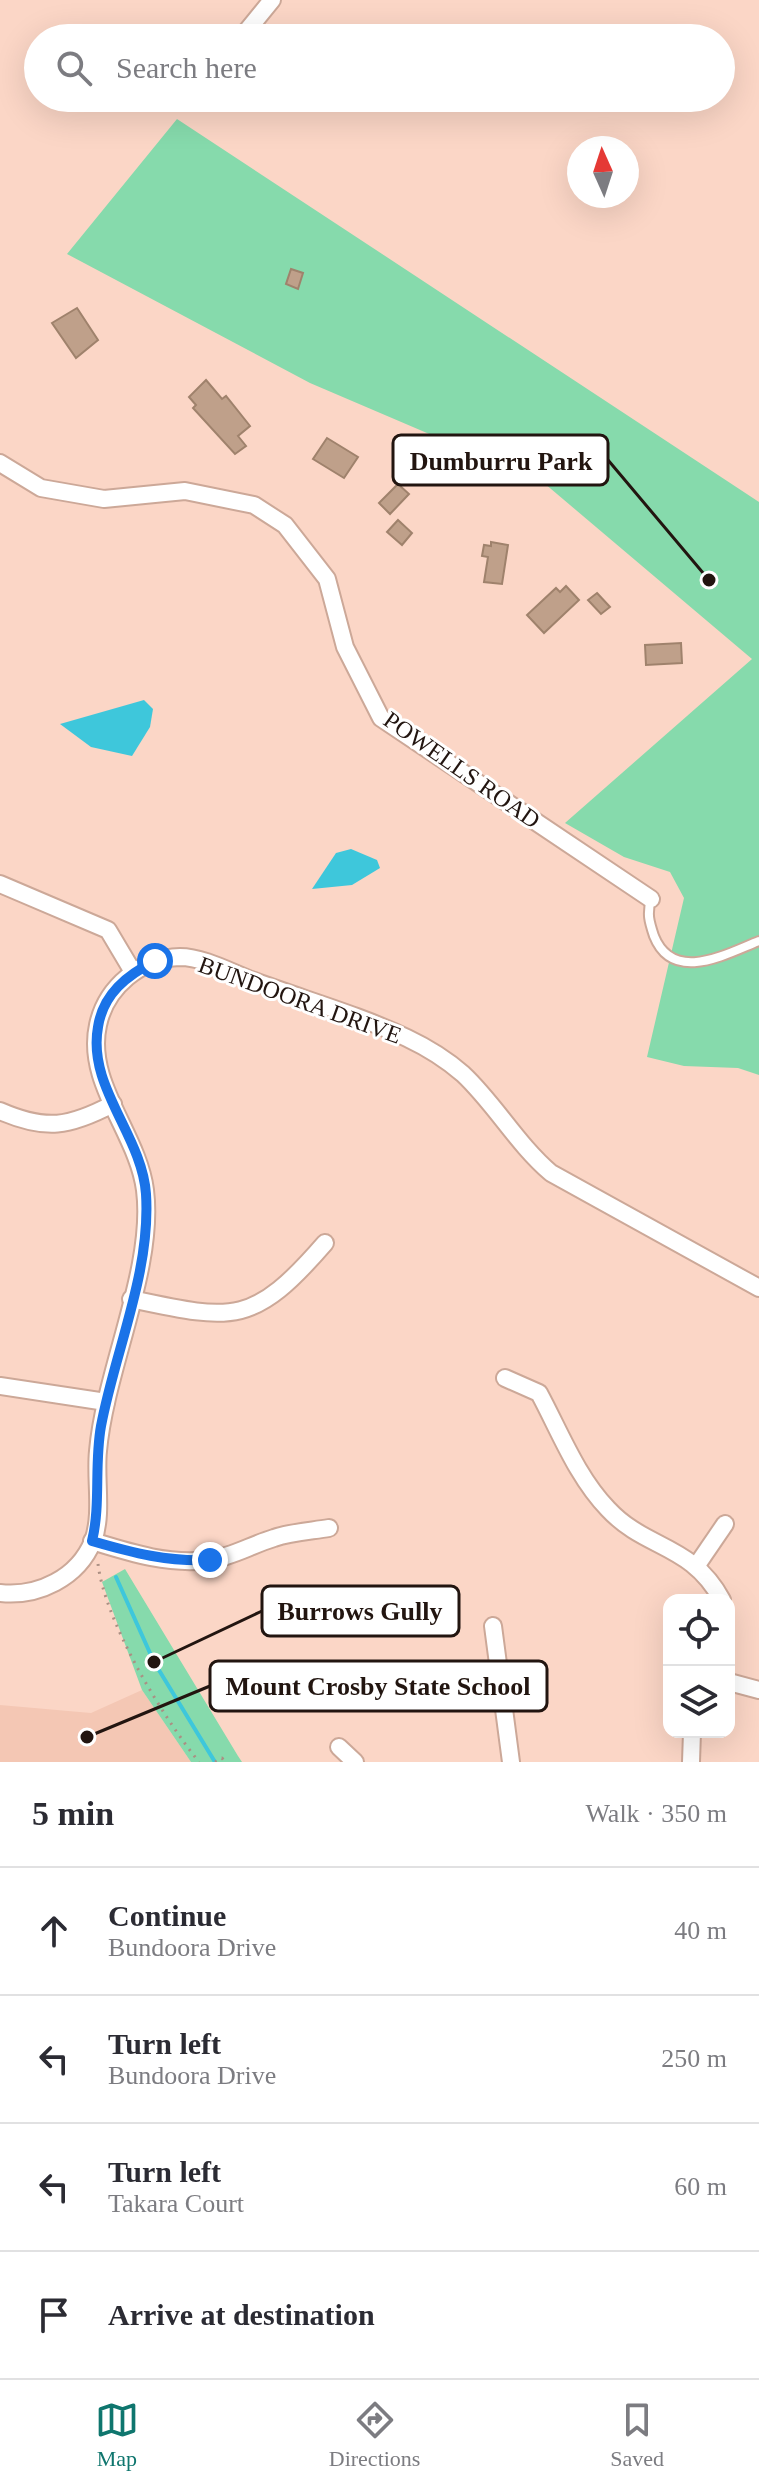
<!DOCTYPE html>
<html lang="en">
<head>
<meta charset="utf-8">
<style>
	body { margin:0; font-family:"Times New Roman",serif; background:#f2f2f3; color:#2b2b33 }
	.controls { position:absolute; right:24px; bottom:24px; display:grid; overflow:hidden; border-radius:16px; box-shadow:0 8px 32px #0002 }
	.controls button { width:72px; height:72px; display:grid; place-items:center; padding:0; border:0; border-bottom:2px solid #e1e1e2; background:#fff; color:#2b2b33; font:40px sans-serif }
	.compass { position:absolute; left:567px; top:136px; width:72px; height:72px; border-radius:50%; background:#fff; box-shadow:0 8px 32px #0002; rotate:357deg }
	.stop { position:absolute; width:24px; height:24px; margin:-18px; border:6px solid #1a73e8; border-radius:50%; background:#fff }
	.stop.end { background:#1a73e8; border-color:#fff; box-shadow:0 2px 8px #0008 }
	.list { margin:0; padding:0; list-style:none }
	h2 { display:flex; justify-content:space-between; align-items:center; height:104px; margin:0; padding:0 32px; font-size:34px }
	h2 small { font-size:26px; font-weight:400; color:#7c7c81 }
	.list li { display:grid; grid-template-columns:52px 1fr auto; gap:24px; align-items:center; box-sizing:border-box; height:128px; padding:0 32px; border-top:2px solid #e1e1e2 }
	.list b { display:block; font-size:30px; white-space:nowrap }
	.list p { margin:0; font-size:26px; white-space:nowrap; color:#7c7c81 }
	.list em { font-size:26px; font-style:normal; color:#7c7c81 }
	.icon { flex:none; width:44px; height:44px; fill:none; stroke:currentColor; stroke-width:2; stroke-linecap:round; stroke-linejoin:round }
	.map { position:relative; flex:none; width:759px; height:1762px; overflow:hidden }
	.search { position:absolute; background:#fff; box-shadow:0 8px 32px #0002; left:24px; right:24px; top:24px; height:88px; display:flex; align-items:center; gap:20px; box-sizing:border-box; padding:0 28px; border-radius:44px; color:#7c7c81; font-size:30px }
	.sheet { height:616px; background:#fff }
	nav { display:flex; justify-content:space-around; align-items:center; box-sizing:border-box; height:112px; border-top:2px solid #e1e1e2; background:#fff; font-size:22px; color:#7c7c81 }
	nav a { display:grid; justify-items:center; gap:4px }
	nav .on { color:#0f766e }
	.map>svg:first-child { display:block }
</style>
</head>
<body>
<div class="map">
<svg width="759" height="1762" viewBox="0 0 759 1762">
	<rect width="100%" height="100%" fill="#fbd6c6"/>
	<polygon fill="#f4c7b4" points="142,1690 191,1762 0,1762 0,1705 91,1713"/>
	<g fill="#86daac">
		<polygon points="177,119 759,502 759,1075 738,1068 684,1066 647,1057 684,898 670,872 624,857 565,823 752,659 544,483 310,383 67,254"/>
		<polygon points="125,1569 238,1756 242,1762 191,1762 142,1690 102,1582"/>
	</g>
	<g fill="#3ec7db">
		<polygon points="144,700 153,709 150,727 132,756 91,747 60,724"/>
		<polygon points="351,849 377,860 380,868 352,885 312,889 336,853"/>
	</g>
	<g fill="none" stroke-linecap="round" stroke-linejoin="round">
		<polyline stroke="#3ec7db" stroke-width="4" points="116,1577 154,1662 215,1762"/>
	</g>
	<g fill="#bfa08a" stroke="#9f826c" stroke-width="2">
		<polygon points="291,269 303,273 298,289 286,284"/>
		<polygon points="77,308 98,340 76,358 52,323"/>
		<polygon points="206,380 222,399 226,396 250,426 238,436 246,446 235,454 193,408 196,405 189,397"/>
		<polygon points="327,438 358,457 344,478 313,459"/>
		<polygon points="398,484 409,494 390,514 379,503"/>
		<polygon points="398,520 412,533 402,545 387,532"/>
		<polygon points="491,542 508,545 502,584 484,582 488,557 482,556 484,545 491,546"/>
		<polygon points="566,586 579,600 544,633 527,615 556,588 560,592"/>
		<polygon points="597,593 610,607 601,614 588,600"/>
		<polygon points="681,643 682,663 646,665 645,645"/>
	</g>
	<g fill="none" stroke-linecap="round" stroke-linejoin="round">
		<g stroke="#cca898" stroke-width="12">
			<path id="service" d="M651 899C647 914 649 921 654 936 673 984 726 954 759 941"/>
		</g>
		<g stroke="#cca898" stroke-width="20">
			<g id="minor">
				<polyline points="241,38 272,0"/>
				<polyline points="0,463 41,488 104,499 185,491 254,505 285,525 327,579 345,647 381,718 651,899"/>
				<polyline points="0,884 108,930 133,972"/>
				<path d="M0 1111C46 1131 69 1127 113 1104"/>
				<path d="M131 1299C234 1321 253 1326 325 1243"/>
				<path d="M505 1378 539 1393C560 1432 577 1477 608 1509 646 1550 691 1543 722 1600"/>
				<polyline points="0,1386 106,1402"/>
				<path d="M92 1541C131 1553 168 1565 209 1560 232 1557 251 1545 274 1538 291 1532 311 1531 329 1528"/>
				<polyline points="697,1565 725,1524"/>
				<path d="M0 1593C38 1597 78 1578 93 1541 103 1514 95 1479 98 1451 105 1370 155 1268 145 1190 138 1134 85 1083 98 1025 106 987 141 958 180 957 204 957 232 973 254 981 305 1000 359 1015 407 1038 426 1047 447 1060 463 1074 495 1104 517 1144 551 1173L759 1288"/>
				<polyline points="493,1626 511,1762"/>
				<polyline points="729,1682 759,1690"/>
				<polyline points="339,1747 355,1762"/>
				<polyline points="691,1762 692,1732"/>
			</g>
		</g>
		<g stroke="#ab8f83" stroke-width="3" stroke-dasharray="2 6" stroke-linecap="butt">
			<path d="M98 1564C105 1622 162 1716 199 1762"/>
			<polyline points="215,1762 222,1758 225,1762"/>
		</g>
		<use href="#service" stroke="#fff" stroke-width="8"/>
		<use href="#minor" stroke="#fff" stroke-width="16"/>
	</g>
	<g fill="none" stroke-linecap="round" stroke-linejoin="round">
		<path stroke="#1a73e8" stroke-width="10" d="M155 961C127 975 103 994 98 1027 87 1087 142 1135 146 1194 151 1272 115 1351 101 1426 94 1465 101 1504 92 1541 133 1553 168 1562 210 1560"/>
	</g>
	<g text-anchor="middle" stroke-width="6" stroke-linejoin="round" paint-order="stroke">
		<g font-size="24" fill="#221510" stroke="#fff">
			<text transform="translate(462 770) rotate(35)" y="8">POWELLS ROAD</text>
			<text transform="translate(300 1000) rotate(20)" y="8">BUNDOORA DRIVE</text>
		</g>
	</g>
	<path fill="none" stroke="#221510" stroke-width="3" d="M709 580L608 460M154 1662L262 1611M87 1737L210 1686"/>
	<g fill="#221510" stroke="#fff" stroke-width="3">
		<circle cx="709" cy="580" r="8"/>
		<circle cx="154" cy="1662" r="8"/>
		<circle cx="87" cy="1737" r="8"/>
	</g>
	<g fill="#fff" stroke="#221510" stroke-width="3">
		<rect x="393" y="435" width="215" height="50" rx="8"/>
		<rect x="262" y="1586" width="197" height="50" rx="8"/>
		<rect x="210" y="1661" width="337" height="50" rx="8"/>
	</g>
	<g font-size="26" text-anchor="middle" font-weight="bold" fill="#221510">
		<text x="501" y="470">Dumburru Park</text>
		<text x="360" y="1620">Burrows Gully</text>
		<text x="378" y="1695">Mount Crosby State School</text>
	</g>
</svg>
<div class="controls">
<button><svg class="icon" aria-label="locate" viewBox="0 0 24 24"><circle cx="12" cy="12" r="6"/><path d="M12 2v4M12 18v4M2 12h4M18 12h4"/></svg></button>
<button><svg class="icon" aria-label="layers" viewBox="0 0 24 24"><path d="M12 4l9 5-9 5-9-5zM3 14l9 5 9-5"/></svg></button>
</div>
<svg class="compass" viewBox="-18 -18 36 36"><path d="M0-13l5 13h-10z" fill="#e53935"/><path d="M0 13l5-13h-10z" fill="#7c7c81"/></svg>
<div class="stop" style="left:155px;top:961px"></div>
<div class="stop end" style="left:210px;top:1560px"></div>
<div class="search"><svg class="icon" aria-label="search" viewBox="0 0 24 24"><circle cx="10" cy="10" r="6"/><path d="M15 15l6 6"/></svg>Search here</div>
</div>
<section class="sheet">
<h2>5 min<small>Walk · 350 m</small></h2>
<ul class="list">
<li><svg class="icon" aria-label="ahead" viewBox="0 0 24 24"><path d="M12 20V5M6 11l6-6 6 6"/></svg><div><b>Continue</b><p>Bundoora Drive</p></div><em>40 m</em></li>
<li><svg class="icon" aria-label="left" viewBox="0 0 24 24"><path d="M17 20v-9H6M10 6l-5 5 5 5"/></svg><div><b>Turn left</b><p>Bundoora Drive</p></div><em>250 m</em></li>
<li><svg class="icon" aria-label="left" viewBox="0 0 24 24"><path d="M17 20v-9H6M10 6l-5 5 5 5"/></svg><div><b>Turn left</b><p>Takara Court</p></div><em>60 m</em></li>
<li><svg class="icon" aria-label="arrive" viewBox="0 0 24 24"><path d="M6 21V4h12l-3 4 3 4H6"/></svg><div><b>Arrive at destination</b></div></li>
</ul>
</section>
<nav>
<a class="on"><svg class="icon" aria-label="map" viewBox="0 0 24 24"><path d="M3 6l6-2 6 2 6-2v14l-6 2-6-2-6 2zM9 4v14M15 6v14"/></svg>Map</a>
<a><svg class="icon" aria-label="directions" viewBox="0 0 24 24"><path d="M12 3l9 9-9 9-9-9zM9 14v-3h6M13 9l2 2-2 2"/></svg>Directions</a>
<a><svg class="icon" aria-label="saved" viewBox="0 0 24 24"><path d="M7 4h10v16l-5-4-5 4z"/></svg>Saved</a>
</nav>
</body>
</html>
